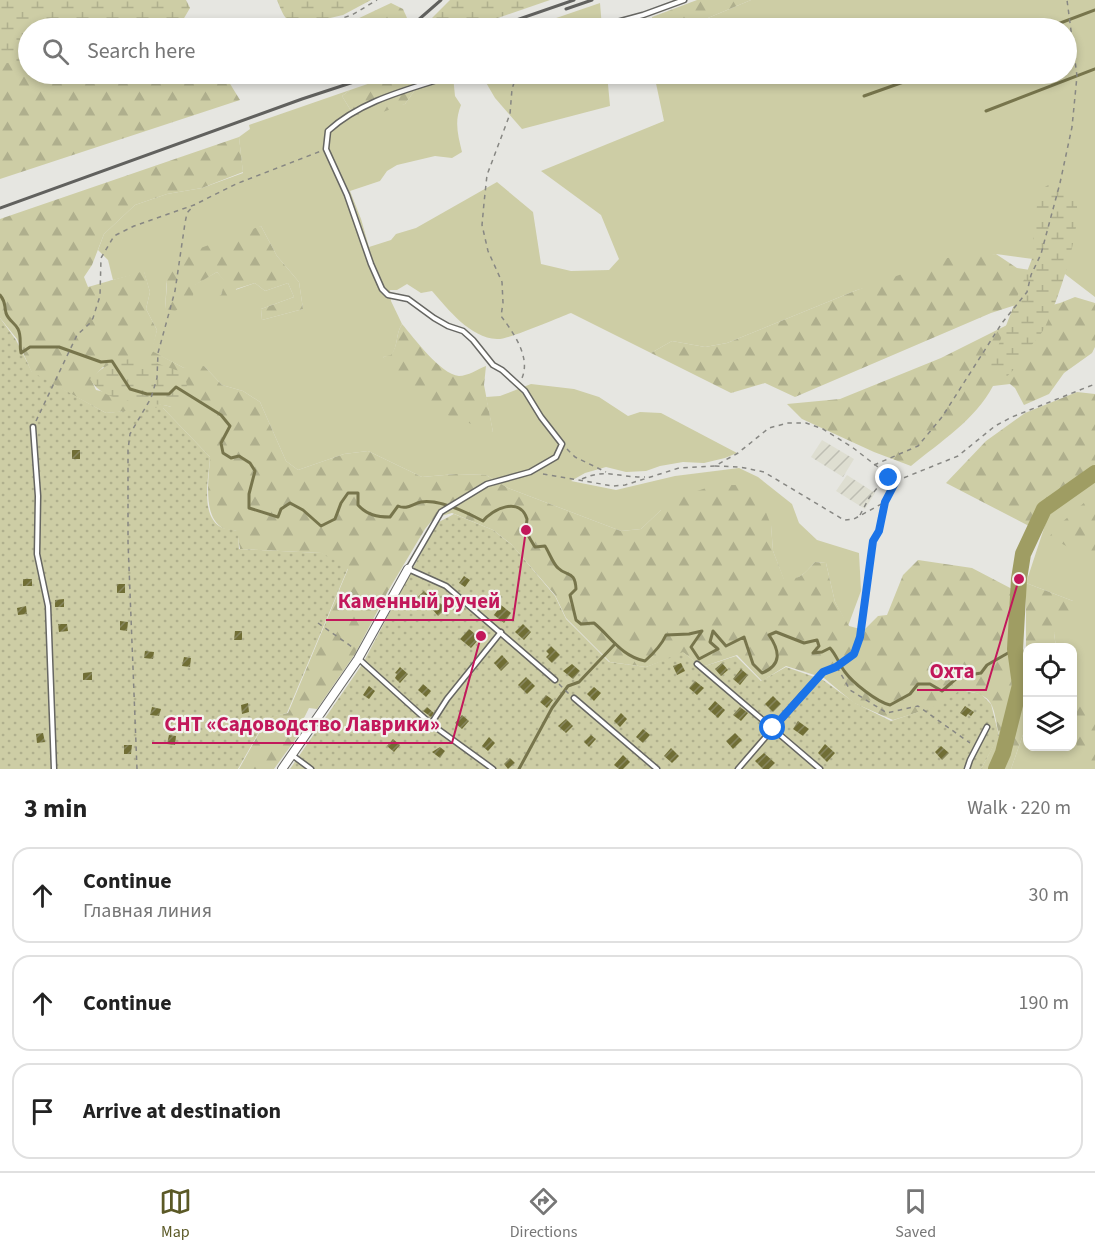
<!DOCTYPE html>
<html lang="en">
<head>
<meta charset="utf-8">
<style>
	body { margin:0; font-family:"Source Sans 3",sans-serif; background:#f2f2f2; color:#222 }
	.controls { position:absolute; right:18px; bottom:18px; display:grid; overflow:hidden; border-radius:12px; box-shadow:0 3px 9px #0003 }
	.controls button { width:54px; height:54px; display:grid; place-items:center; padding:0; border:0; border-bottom:2px solid #e0e0e0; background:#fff; color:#222; font:30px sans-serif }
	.stop { position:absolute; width:18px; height:18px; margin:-14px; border:4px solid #1a73e8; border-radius:50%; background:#fff }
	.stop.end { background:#1a73e8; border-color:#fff; box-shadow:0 2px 6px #0008 }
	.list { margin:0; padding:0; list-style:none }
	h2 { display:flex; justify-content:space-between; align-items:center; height:78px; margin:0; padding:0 24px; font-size:26px }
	h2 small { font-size:20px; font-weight:400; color:#767676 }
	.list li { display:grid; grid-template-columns:39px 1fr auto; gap:18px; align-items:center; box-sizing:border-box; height:96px; margin:0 12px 12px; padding:0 12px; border:2px solid #e0e0e0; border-radius:18px }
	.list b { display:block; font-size:22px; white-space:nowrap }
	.list p { margin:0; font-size:20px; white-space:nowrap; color:#767676 }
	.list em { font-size:20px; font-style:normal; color:#767676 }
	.icon { flex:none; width:33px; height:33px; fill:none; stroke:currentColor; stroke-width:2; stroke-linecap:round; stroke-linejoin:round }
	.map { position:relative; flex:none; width:1095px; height:769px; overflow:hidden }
	.search { position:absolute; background:#fff; box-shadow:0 3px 9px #0003; left:18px; right:18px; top:18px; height:66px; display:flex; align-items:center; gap:15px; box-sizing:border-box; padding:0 21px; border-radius:33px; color:#767676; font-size:22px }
	.sheet { height:402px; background:#fff }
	nav { display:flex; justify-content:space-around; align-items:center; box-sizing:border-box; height:84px; border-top:2px solid #e0e0e0; background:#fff; font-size:16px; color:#767676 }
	nav a { display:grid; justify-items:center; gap:3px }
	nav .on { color:#5b5926 }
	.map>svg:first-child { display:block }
</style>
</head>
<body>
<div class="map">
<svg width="1095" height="769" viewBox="0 0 1095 769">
	<defs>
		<pattern id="industrial-furrows" width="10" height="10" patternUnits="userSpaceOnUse" patternTransform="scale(1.5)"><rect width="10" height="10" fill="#deded1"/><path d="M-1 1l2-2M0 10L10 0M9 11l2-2" fill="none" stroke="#bebeb3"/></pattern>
		<pattern id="forest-firs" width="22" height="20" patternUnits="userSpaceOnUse" patternTransform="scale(1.5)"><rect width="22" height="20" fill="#cdcda5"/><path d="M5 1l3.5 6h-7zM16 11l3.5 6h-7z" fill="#afaf8d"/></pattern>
		<pattern id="wetland-marsh" width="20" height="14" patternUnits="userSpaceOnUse" patternTransform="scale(1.5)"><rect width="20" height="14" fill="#cdcda5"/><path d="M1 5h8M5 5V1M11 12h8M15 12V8" fill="none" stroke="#afaf8d"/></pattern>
		<pattern id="garden-dots" width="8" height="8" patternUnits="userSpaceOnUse" patternTransform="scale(1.5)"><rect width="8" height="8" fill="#cdcda5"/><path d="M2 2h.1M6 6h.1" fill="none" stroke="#afaf8d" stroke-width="1.8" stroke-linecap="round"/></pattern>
		<pattern id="building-hatch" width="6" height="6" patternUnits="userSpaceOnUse" patternTransform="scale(1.5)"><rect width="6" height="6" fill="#706e35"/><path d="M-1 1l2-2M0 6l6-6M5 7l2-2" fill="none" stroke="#86855d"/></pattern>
	</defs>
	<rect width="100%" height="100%" fill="#e6e6e1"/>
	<g fill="url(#industrial-furrows)">
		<polygon points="822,440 854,459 843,477 811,457"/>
		<polygon points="847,475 875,493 865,509 836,491"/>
	</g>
	<g fill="#cdcda5" fill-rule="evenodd">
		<path d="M751 0H1095V297L1048 261 996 254 857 290 727 343 705 347 672 341 651 353 571 313C557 318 508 340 497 339 470 338 448 309 432 291L421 293 407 284 397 290H390L391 301 402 324C395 335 399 344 391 356L383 357 493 432 486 397 500 396 531 384 574 389 599 397 628 416 640 412 661 413 737 453 725 458 704 463 683 462 660 466 646 471 626 472 606 467 585 473 571 481 616 490 675 476 739 468 758 477 792 504 799 523 817 540 859 553 861 591 848 626 835 602 826 563 815 562C804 574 800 580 784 580L773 551 771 525 661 510 641 529 621 531 508 488 486 475 456 474 422 477 368 451 344 454 298 470 286 461 260 402 243 391 222 385 205 367 184 368 151 351 157 330 146 309 150 292 144 272 113 280 108 260 98 250 104 234 135 205 167 194 202 188 243 173 239 137 250 129 249 125 350 90 342 96 353 114 405 104 415 90 453 76 455 96 461 105C454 122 458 135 462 152L452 158 435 156 397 165 387 171 380 181 350 191 361 219 369 247 391 240 396 234 416 228 497 182 533 212 541 264 571 271 609 270 619 259 601 215 541 171 664 121 654 74H1066V28H684ZM261 226 277 256 299 282 303 309 262 320 261 309 294 297 288 283 265 291 255 283 221 295 226 282 217 272 194 285 165 309 167 279Z"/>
		<polygon points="600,3 602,28 527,28"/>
		<polygon points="481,74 607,74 610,106 522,129 495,98"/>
		<polygon points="1095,477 1095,769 1011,769 1027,723 1028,746 1072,746 1072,648 1056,647 1054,633 1073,601 1026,583 1049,513"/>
	</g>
	<g fill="url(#forest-firs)" fill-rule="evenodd">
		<polygon points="697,0 751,0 684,28 653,28 652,17"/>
		<polygon points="391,3 403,9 407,18 397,28 338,28"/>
		<polygon points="28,50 28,74 224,74 240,100 0,179 0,56"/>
		<polygon points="397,74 412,74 415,90 405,104 369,117 353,114 342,96 350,90"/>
		<path d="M239 137 243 172 202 188 167 194 135 205 104 234 92 265 84 277 88 287 144 271 150 292 146 309 157 330 152 351 184 368 197 362 205 367 222 385 243 391 260 402 286 461 298 470 344 454 368 451 422 477 456 474 486 475 508 488 621 531 641 529 661 510 685 495 715 485H745L761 500 771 525 773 551 784 579C800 580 804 574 815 562L826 563 835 602 849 626 864 630 878 616 887 615 903 575 918 560 972 568 1014 590 1013 643 1015 684 1009 710 1000 734 1015 730 1026 686V583L1073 601 1076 612 1071 625 1054 633 1056 647 1028 648 1027 723 1011 769H981L999 735C992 704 996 695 961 690L942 705 893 720 854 703 824 678 786 666 762 681 737 655 702 667 684 653 646 667 610 662 566 618 555 595 511 544 493 530 452 513 434 518 425 529 388 591 355 654 317 709 309 708 303 720 305 726 274 769H239L268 717 288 713 348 569 321 553 240 549 237 531C234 530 227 530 223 528 202 517 209 478 210 457L163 408 106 413 32 373 17 339 0 318V219ZM103 367 172 407 96 390 91 379Z"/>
		<polygon points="261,226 277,256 299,282 303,309 262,320 261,309 294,297 288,283 265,291 255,283 236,289 235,300 219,310 210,308 211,301 221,295 225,282 217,272 195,285 192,301 175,311 165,309 167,284 165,261"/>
		<polygon points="996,254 1017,268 1050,273 1031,300 991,313 795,397 765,383 731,393 651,353 672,341 705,347 727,343 857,290 947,258"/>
		<path d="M1075 297 1095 303V347L1092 353 1064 373 1049 394 1024 405 1015 388 1010 384 993 386C975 420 940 442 911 466L874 452 802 419 787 404 840 399 941 358 1041 308 1060 303Z"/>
		<path d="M402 324C414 338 440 374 459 376 468 376 478 369 486 366L484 385 493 432 431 409 383 357 391 355C399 344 395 335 402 324Z"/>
		<polygon points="1077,392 1095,394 1095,466 1041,505 1029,526 946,483 986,441 1025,413"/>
		<polygon points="1095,493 1095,561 1049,537 1059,525"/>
		<polygon points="1084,695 1095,712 1095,769 1083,769 1073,731 1072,715"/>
	</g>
	<g fill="url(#wetland-marsh)">
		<polygon points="0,0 186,0 190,8 180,25 171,28 28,28 28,60 0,64"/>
		<path d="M277 0H371L343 15 300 25C286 25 282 12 277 0Z"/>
		<polygon points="450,0 550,0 469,28 432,28 430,20"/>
		<path d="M1053 182C1062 185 1071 187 1075 197 1085 221 1058 301 1046 325 1041 336 1032 344 1024 354 1018 364 1013 372 1004 379L992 372 990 367 1035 251 1032 231 1040 190Z"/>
		<path d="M142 358 184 373 187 385 183 400 172 407C146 400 105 406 90 379 106 363 120 359 142 358Z"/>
	</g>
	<g fill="url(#garden-dots)">
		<path d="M0 318 16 340 32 372 106 413 162 407 210 457C209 477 199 518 223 528 228 529 233 530 238 531L239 549 322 553 348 568 287 713 267 718 238 769H0Z"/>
		<polygon points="454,514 493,530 512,545 555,596 566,619 609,662 646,667 683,652 702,667 736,656 761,681 786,667 823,680 855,703 891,721 942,704 960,690 981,694 991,704 999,736 981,769 290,769 363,663 437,523"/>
	</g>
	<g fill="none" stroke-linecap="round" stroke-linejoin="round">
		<g stroke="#77754c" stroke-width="3">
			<polyline points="1047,28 1095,10"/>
			<polyline points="864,96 926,74"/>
			<polyline points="986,111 1095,69"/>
			<path d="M0 295C6 302 4 305 6 313 8 320 15 323 18 329 22 337 19 345 21 353L30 347H59L101 362 112 361 130 389 147 394H169L176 387 221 415 230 426 221 443 223 453 231 458 239 456 250 463 255 471 249 494V508L278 517 281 509 290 503 303 510 321 526 335 519 341 503 348 493H358V505C367 515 377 517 390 517L398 506C407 510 412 504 421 502 439 499 468 513 483 521 492 509 520 496 527 519 527 520 526 528 526 529 527 535 532 542 535 547L545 546C549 552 553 564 558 568 567 577 575 570 576 589L570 595 576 620 581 624 594 623C611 637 621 656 645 661 654 653 661 646 666 635L689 634 702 631 691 647 699 659 718 649 710 642 713 631 726 646 744 637 753 664 762 673C782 665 780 651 769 635L776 632 804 643 817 640 819 646 813 653 822 652 830 648C837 656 839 664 845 672 853 683 877 702 890 705L910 694 918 684H930L942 691 958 677 981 673 987 665 1015 649"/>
			<polyline points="519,769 552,708 568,686 579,682 615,644"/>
		</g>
		<polyline stroke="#9f9d63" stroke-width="16" points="996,769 1003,753 1020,685 1015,649 1019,579 1023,554 1044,509 1095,473"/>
	</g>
	<g fill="url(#building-hatch)">
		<rect x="72" y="450" width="8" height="9"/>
		<polygon points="464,576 470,580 465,587 459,583"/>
		<rect x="23" y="579" width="9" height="7"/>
		<rect x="117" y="584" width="8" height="9"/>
		<polygon points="424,591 430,597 424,603 418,597"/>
		<polygon points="64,599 64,607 55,607 55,600"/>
		<polygon points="440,603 446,608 438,616 433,610"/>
		<polygon points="501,605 511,613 504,623 494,615"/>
		<polygon points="26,606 27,614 18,615 17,608"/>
		<polygon points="120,621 128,622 127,631 120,630"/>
		<polygon points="58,624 67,624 68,631 59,632"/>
		<polygon points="523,624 531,632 524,640 515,632"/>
		<polygon points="469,629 480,638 471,648 460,639"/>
		<polygon points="235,631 242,631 242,640 234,640"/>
		<polygon points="551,646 560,655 552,663 546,657 549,654 546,651"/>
		<polygon points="145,651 154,652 153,659 144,658"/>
		<polygon points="502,655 509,663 501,671 494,663"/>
		<polygon points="184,657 191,658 190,667 182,666"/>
		<polygon points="681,663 685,671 677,675 673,666"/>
		<polygon points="722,663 728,670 721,676 715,669"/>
		<polygon points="572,664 580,671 573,679 563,671"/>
		<polygon points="400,667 408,674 400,683 395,678 397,674 395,673"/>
		<polygon points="741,669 748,675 740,685 733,679"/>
		<polygon points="92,672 92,680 83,680 83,673"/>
		<polygon points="526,677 535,686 527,694 518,685"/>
		<polygon points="695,681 704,688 697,695 689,688"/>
		<polygon points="423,684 431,691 426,697 418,690"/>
		<polygon points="369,686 375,691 369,699 363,695"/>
		<polygon points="594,687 601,693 594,701 587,694"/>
		<polygon points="546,695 553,700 547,708 540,702"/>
		<polygon points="773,696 781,704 773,712 765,704"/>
		<polygon points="715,701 725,710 718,718 708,709"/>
		<polygon points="248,703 249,712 242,714 241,705"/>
		<polygon points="965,706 974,712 971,716 968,714 966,717 960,713"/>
		<polygon points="152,707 161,709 159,716 150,715"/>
		<polygon points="427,707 434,713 431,717 423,711"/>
		<polygon points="740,707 748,713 741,721 733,715"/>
		<polygon points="621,713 627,719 620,727 614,721"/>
		<polygon points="462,715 469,721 462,729 455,723"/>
		<polygon points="566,719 573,726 566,733 558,726"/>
		<polygon points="798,721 809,729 803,736 793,729"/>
		<polygon points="643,729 650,735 643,743 636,737"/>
		<polygon points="43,733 45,742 37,743 36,734"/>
		<polygon points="735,733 742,740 733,749 726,741"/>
		<polygon points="169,735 176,736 175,745 167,744"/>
		<polygon points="591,735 596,739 589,747 584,742"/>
		<polygon points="489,737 495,743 488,751 482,746"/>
		<polygon points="393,739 400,745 394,752 387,746"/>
		<polygon points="825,744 835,753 827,762 818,753"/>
		<polygon points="124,745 132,745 131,754 124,754"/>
		<polygon points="941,746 949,753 942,760 935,752"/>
		<polygon points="440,747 445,751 440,758 432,752"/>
		<polygon points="671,748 679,756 672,763 664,756"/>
		<polygon points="764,753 775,763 769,769 763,769 755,761"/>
		<polygon points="623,755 630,762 623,769 619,769 614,765"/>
		<polygon points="510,758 515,763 508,769 504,764"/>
	</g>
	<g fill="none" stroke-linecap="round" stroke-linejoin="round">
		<g stroke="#666662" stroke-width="7">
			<g id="lane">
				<polyline points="595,28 643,15 684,0"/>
				<path d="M456 74C411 89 363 99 328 131L326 149 347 195 371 264 382 289 388 295 408 299 434 318 448 326 463 331 473 340 493 365 502 370 525 391 541 417 562 444 556 457 530 472 487 484 441 512 408 569 446 586 555 680"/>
				<polyline points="33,427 38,496 37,554 48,606 54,769"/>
				<polyline points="359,659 431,724 493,769"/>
				<polyline points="697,664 820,769"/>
				<polyline points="574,698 657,769"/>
				<polyline points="431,724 447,699 501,632"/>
				<polyline points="292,755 311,769"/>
				<polyline points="738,769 802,695"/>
				<polyline points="967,769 970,760 987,727"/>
			</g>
		</g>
		<g stroke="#666662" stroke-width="10">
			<polyline id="street" points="282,769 358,659 408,569"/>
		</g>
		<g stroke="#878783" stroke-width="1.5" stroke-dasharray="4.5 4.5" stroke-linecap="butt">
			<polyline points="310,28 352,15 377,0"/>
			<path d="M517 74 512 89 510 114 487 175 484 203 482 225 488 251 502 282 503 303 501 316C513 332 531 357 522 378"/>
			<polyline points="36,421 77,335 89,324 93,318 100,296 101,258 114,236 134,226 194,205 236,184 321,151"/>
			<polyline points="567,449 575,457 606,472"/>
			<polyline points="874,465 918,446 942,417 1002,323 1027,292 1031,275 1041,254 1060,183 1072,127 1077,76 1067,0"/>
			<polyline points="715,466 740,467 764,472 844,520 854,519 885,502 895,482"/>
			<polyline points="543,474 613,486 625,485 679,468 715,466 738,453 769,428 788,423 806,423 823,429 852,447 896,481 958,456 995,426 1012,417 1095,384"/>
			<path d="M582 479C606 468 621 478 645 477"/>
			<polyline points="860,515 869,498 886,477"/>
			<polyline points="318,623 355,649"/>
			<polyline points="837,667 850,690 887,713 918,706 970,743"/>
			<polyline points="559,684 569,694"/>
			<polyline points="806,689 823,672 836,667 854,654 860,637 873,541 879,531 885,502"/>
			<polyline points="137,769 128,542 128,450 130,434 151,398 157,378 158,353 175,291 185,223 187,213 194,205"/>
		</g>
		<use href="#lane" stroke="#fff" stroke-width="4"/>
		<use href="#street" stroke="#fff" stroke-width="8"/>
		<g stroke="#61615e" stroke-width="3">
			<polyline points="566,9 592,0"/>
			<polyline points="409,28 441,0"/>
			<polyline points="493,28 574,0"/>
			<polyline points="337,78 346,74"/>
			<polyline points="0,208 302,99 378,74"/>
		</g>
	</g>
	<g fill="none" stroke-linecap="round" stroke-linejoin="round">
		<polyline stroke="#1a73e8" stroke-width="8" points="773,728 823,672 836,667 854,654 860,637 873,541 879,531 885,502 896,481 889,478"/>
	</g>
	<path fill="none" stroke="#c2185b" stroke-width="2" d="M526 530L513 620H326M1019 579L986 690H917M481 636L452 743H152"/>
	<g fill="#c2185b" stroke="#f3f3ee" stroke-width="2">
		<circle cx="526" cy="530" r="6"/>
		<circle cx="1019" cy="579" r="6"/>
		<circle cx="481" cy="636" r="6"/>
	</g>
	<g font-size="21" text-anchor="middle" font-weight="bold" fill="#c2185b" stroke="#f3f3ee" stroke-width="4.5" stroke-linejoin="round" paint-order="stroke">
		<text x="419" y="608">Каменный ручей</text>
		<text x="952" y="678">Охта</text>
		<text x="302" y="731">СНТ «Садоводство Лаврики»</text>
	</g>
</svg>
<div class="controls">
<button><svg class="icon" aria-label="locate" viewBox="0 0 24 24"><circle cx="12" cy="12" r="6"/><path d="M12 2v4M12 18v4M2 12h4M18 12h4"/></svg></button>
<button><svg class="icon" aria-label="layers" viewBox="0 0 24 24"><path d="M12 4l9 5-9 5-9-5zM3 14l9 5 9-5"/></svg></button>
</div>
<div class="stop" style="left:773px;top:728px"></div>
<div class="stop end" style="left:889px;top:478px"></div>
<div class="search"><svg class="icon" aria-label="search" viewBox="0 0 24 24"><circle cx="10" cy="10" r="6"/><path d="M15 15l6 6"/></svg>Search here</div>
</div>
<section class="sheet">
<h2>3 min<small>Walk · 220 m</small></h2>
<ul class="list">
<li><svg class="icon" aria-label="ahead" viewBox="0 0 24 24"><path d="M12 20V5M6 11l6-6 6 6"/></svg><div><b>Continue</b><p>Главная линия</p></div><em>30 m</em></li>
<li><svg class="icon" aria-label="ahead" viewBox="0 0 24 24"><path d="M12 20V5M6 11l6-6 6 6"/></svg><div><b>Continue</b></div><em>190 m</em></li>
<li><svg class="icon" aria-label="arrive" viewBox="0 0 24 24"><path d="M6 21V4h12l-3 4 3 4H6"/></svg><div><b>Arrive at destination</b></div></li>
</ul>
</section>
<nav>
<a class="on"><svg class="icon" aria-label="map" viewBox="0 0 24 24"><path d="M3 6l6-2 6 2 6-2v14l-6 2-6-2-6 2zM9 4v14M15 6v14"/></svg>Map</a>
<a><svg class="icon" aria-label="directions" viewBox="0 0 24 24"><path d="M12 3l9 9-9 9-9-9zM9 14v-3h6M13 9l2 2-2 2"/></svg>Directions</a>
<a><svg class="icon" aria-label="saved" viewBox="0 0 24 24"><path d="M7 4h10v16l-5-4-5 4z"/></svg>Saved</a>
</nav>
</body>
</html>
